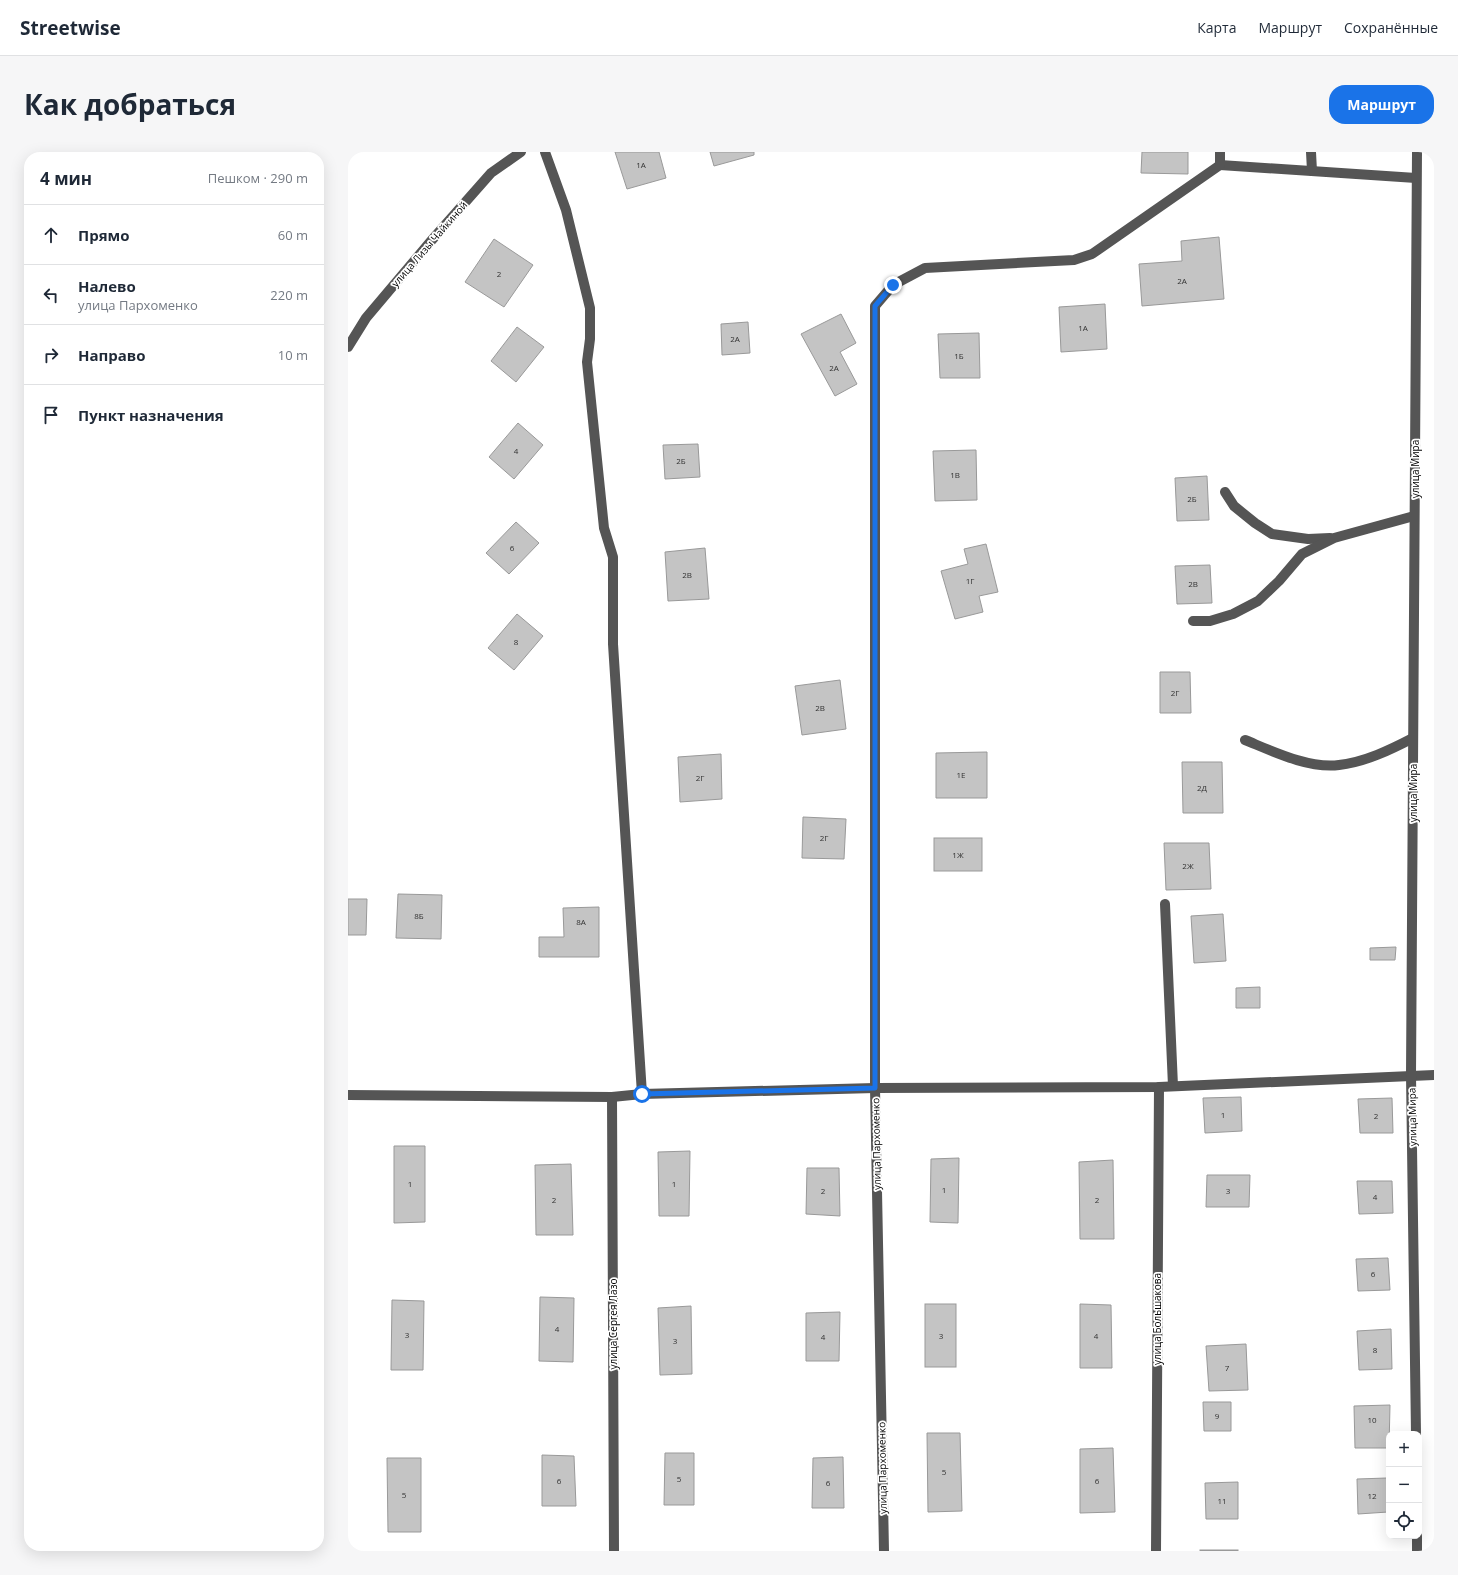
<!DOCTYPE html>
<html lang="ru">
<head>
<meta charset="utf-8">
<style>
	body { margin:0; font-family:"Open Sans",sans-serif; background:#f6f6f7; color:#1f2937 }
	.controls { position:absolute; right:12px; bottom:12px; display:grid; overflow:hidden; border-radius:8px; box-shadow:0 4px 16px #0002 }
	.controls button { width:36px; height:36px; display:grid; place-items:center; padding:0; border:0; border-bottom:1px solid #e0e1e3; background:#fff; color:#1f2937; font:20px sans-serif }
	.stop { position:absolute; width:12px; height:12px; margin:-9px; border:3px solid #1a73e8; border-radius:50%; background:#fff }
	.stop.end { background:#1a73e8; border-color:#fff; box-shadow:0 1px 4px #0008 }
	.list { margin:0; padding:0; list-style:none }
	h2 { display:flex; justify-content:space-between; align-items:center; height:52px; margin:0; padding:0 16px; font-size:17px }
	h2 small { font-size:13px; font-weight:400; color:#747a83 }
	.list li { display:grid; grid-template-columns:26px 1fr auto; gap:12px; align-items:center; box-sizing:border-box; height:60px; padding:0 16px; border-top:1px solid #e0e1e3 }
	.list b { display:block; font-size:15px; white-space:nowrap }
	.list p { margin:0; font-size:13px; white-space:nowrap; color:#747a83 }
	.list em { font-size:13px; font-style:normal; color:#747a83 }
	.icon { flex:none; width:22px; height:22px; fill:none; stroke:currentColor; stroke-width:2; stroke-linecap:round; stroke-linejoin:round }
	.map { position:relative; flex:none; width:1086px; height:1399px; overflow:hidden; border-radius:16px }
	header { display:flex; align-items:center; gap:24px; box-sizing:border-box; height:56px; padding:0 20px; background:#fff; border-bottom:1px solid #e0e1e3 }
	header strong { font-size:19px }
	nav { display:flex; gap:22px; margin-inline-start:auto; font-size:14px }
	.intro { display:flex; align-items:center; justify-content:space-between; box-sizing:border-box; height:96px; padding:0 24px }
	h1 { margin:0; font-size:28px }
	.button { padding:10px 18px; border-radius:16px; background:#1a73e8; color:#fff; font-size:14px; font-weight:700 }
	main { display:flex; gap:24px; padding:0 24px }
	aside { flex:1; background:#fff; border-radius:16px; box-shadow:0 4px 16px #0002 }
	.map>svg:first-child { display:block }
</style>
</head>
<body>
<header>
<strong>Streetwise</strong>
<nav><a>Карта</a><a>Маршрут</a><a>Сохранённые</a></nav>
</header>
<div class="intro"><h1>Как добраться</h1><a class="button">Маршрут</a></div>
<main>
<aside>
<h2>4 мин<small>Пешком · 290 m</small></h2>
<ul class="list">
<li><svg class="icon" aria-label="ahead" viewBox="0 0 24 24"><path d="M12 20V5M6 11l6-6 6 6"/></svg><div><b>Прямо</b></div><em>60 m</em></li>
<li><svg class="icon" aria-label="left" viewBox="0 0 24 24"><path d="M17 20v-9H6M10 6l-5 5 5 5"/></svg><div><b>Налево</b><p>улица Пархоменко</p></div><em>220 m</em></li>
<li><svg class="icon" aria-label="right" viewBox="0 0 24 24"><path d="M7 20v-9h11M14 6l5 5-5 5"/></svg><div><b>Направо</b></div><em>10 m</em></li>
<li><svg class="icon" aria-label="arrive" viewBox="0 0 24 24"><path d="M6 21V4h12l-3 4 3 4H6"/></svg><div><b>Пункт назначения</b></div></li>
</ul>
</aside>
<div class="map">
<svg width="1086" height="1399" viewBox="0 0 1086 1399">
	<rect width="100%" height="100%" fill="#fff"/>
	<g fill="#c4c4c4" stroke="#999">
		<polygon points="267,0 311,0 318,26 279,37"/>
		<polygon points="362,0 406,0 406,3 366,14"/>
		<polygon points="794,0 840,0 840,22 793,21"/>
		<polygon points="871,85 876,147 794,154 791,112 834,109 833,89"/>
		<polygon points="146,87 185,113 156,155 117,130"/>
		<polygon points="757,152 759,197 713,200 711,155"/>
		<polygon points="493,162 508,191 492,200 509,232 487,244 453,182"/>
		<polygon points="400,170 402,201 374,203 373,172"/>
		<polygon points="169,175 196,195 168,230 143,209"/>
		<polygon points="631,181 632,226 592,226 590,182"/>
		<polygon points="170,271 195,293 166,327 141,305"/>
		<polygon points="350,292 352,325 317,327 315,293"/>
		<polygon points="628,298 629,348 587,349 585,299"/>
		<polygon points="859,324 861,368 829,369 827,326"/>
		<polygon points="168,370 191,391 161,422 138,401"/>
		<polygon points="638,392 650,440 631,444 635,460 607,467 593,419 620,412 616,397"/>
		<polygon points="357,396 361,447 320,449 317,400"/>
		<polygon points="862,413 864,451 829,452 827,414"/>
		<polygon points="169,462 195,484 166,518 140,496"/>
		<polygon points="812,520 842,520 843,561 812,561"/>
		<polygon points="492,528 498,577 454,583 447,534"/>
		<polygon points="639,600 639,646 588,646 588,601"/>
		<polygon points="373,602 374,647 332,650 330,605"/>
		<polygon points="834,610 874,610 875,661 835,661"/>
		<polygon points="455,665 498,667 496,707 454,706"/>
		<rect x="586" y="686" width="48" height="33"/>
		<polygon points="816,691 861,691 863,737 818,738"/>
		<polygon points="50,742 94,743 93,787 48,786"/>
		<polygon points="0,747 19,747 18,783 0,783"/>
		<polygon points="251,755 251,805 191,805 191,785 216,785 215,756"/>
		<polygon points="875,762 878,809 846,811 843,764"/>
		<polygon points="1048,795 1047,808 1022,808 1022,796"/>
		<polygon points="912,835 912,856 888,856 888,836"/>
		<polygon points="893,945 894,979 857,981 855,946"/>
		<polygon points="1044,946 1045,981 1012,981 1010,947"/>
		<polygon points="46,994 77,994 77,1070 46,1071"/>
		<polygon points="342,999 341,1064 311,1064 310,1000"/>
		<polygon points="611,1006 610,1071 582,1070 583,1007"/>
		<polygon points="765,1008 766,1087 732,1087 731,1010"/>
		<polygon points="223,1012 225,1083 188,1083 187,1013"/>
		<polygon points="459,1016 491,1016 492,1064 458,1062"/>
		<polygon points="859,1023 902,1023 901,1055 858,1055"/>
		<polygon points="1009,1029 1044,1029 1045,1061 1011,1062"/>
		<polygon points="1040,1106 1042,1138 1010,1139 1008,1107"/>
		<polygon points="192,1145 226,1146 225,1210 191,1209"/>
		<polygon points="44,1148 76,1149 75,1218 43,1218"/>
		<rect x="577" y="1152" width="31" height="63"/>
		<polygon points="732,1152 763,1153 764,1216 732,1216"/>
		<polygon points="343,1154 344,1222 312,1223 310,1156"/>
		<polygon points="492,1160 491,1209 458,1209 458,1161"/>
		<polygon points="1043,1177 1044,1217 1011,1218 1009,1179"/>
		<polygon points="898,1192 900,1238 861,1239 858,1194"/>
		<polygon points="855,1250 883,1250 883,1279 856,1279"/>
		<polygon points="1042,1253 1041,1296 1007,1296 1006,1254"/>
		<polygon points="579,1281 612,1281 614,1359 580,1360"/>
		<polygon points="765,1296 767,1360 732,1361 732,1297"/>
		<polygon points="317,1301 346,1301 346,1353 316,1353"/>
		<polygon points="194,1303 226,1304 228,1354 194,1354"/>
		<polygon points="495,1305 496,1356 464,1356 465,1306"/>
		<polygon points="39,1306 73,1306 73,1380 40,1380"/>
		<polygon points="1039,1326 1040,1360 1010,1362 1009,1327"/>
		<polygon points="890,1330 890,1367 858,1367 857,1331"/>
		<rect x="852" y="1398" width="38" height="1"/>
	</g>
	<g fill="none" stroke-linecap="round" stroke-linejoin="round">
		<g stroke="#555" stroke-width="10">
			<polyline points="197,0 218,58 242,156 242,187 239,210 256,376 265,405 265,492 294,942"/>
			<polyline points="963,0 964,19"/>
			<polyline points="872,13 1068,26"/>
			<polyline points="0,195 18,166 83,89 143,21 173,0"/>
			<polyline points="877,340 886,354 907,371 924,382 960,387 982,386"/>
			<polyline points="845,469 862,469 885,462 910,449 931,429 954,402 986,386 1066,364"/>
			<path d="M897 588C924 599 961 617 991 613 1017 610 1042 598 1065 586"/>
			<polyline points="817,752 825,934"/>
			<polyline points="0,943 264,945 294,942 527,936 811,935 1086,923"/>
			<polyline points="264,945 266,1399"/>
			<polyline points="1068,1282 1063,923 1069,0"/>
			<polyline points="1069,1384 1069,1399"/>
			<polyline points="536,1399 527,936 527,154 545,133 577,116 726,108 744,102 872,13 872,0"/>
			<polyline points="808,1399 811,935"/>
		</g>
	</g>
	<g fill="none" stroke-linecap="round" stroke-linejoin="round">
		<polyline stroke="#1a73e8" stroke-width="5" points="294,942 527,936 527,154 545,133"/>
	</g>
	<g text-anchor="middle" stroke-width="3.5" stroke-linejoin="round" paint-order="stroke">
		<g font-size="8" fill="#313131">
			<text x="293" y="16">1А</text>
			<text x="151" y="125">2</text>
			<text x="834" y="132">2А</text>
			<text x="735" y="179">1А</text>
			<text x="387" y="190">2А</text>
			<text x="611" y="207">1Б</text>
			<text x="486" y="219">2А</text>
			<text x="168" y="302">4</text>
			<text x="333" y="312">2Б</text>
			<text x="607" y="326">1В</text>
			<text x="844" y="350">2Б</text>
			<text x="164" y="399">6</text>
			<text x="339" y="426">2В</text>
			<text x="622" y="432">1Г</text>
			<text x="845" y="435">2В</text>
			<text x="168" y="493">8</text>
			<text x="827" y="544">2Г</text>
			<text x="472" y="559">2В</text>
			<text x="613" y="626">1Е</text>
			<text x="352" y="629">2Г</text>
			<text x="854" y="639">2Д</text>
			<text x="476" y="689">2Г</text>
			<text x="610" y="706">1Ж</text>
			<text x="840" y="717">2Ж</text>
			<text x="71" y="767">8Б</text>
			<text x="233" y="773">8А</text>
			<text x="875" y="966">1</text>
			<text x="1028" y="967">2</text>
			<text x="62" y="1035">1</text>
			<text x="326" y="1035">1</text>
			<text x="596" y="1041">1</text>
			<text x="475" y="1042">2</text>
			<text x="880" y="1042">3</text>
			<text x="1027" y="1048">4</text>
			<text x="206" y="1051">2</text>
			<text x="749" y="1051">2</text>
			<text x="1025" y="1125">6</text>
			<text x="209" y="1180">4</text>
			<text x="59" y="1186">3</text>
			<text x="593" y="1187">3</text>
			<text x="748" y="1187">4</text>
			<text x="475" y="1188">4</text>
			<text x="327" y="1192">3</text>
			<text x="1027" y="1201">8</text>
			<text x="879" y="1219">7</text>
			<text x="869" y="1267">9</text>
			<text x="1024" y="1271">10</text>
			<text x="596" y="1323">5</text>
			<text x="331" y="1330">5</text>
			<text x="211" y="1332">6</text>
			<text x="749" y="1332">6</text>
			<text x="480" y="1334">6</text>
			<text x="56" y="1346">5</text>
			<text x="1024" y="1347">12</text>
			<text x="874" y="1352">11</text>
		</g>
		<g font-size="10" fill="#000" stroke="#fff">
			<text transform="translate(81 92) rotate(-49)" y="4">улица Лизы Чайкиной</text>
			<text transform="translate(1067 317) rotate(-90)" y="4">улица Мира</text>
			<text transform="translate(1065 641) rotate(-90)" y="4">улица Мира</text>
			<text transform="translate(1064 965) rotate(-91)" y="4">улица Мира</text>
			<text transform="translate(528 992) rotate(-91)" y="4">улица Пархоменко</text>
			<text transform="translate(809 1167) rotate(-90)" y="4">улица Большакова</text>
			<text transform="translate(265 1172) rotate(-90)" y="4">улица Сергея Лазо</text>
			<text transform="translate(534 1316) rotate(-91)" y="4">улица Пархоменко</text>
		</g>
	</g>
</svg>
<div class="controls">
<button>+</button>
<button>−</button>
<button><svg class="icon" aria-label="locate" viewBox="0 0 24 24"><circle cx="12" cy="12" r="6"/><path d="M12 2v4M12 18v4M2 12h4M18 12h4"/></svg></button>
</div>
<div class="stop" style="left:294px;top:942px"></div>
<div class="stop end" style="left:545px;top:133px"></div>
</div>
</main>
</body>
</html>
